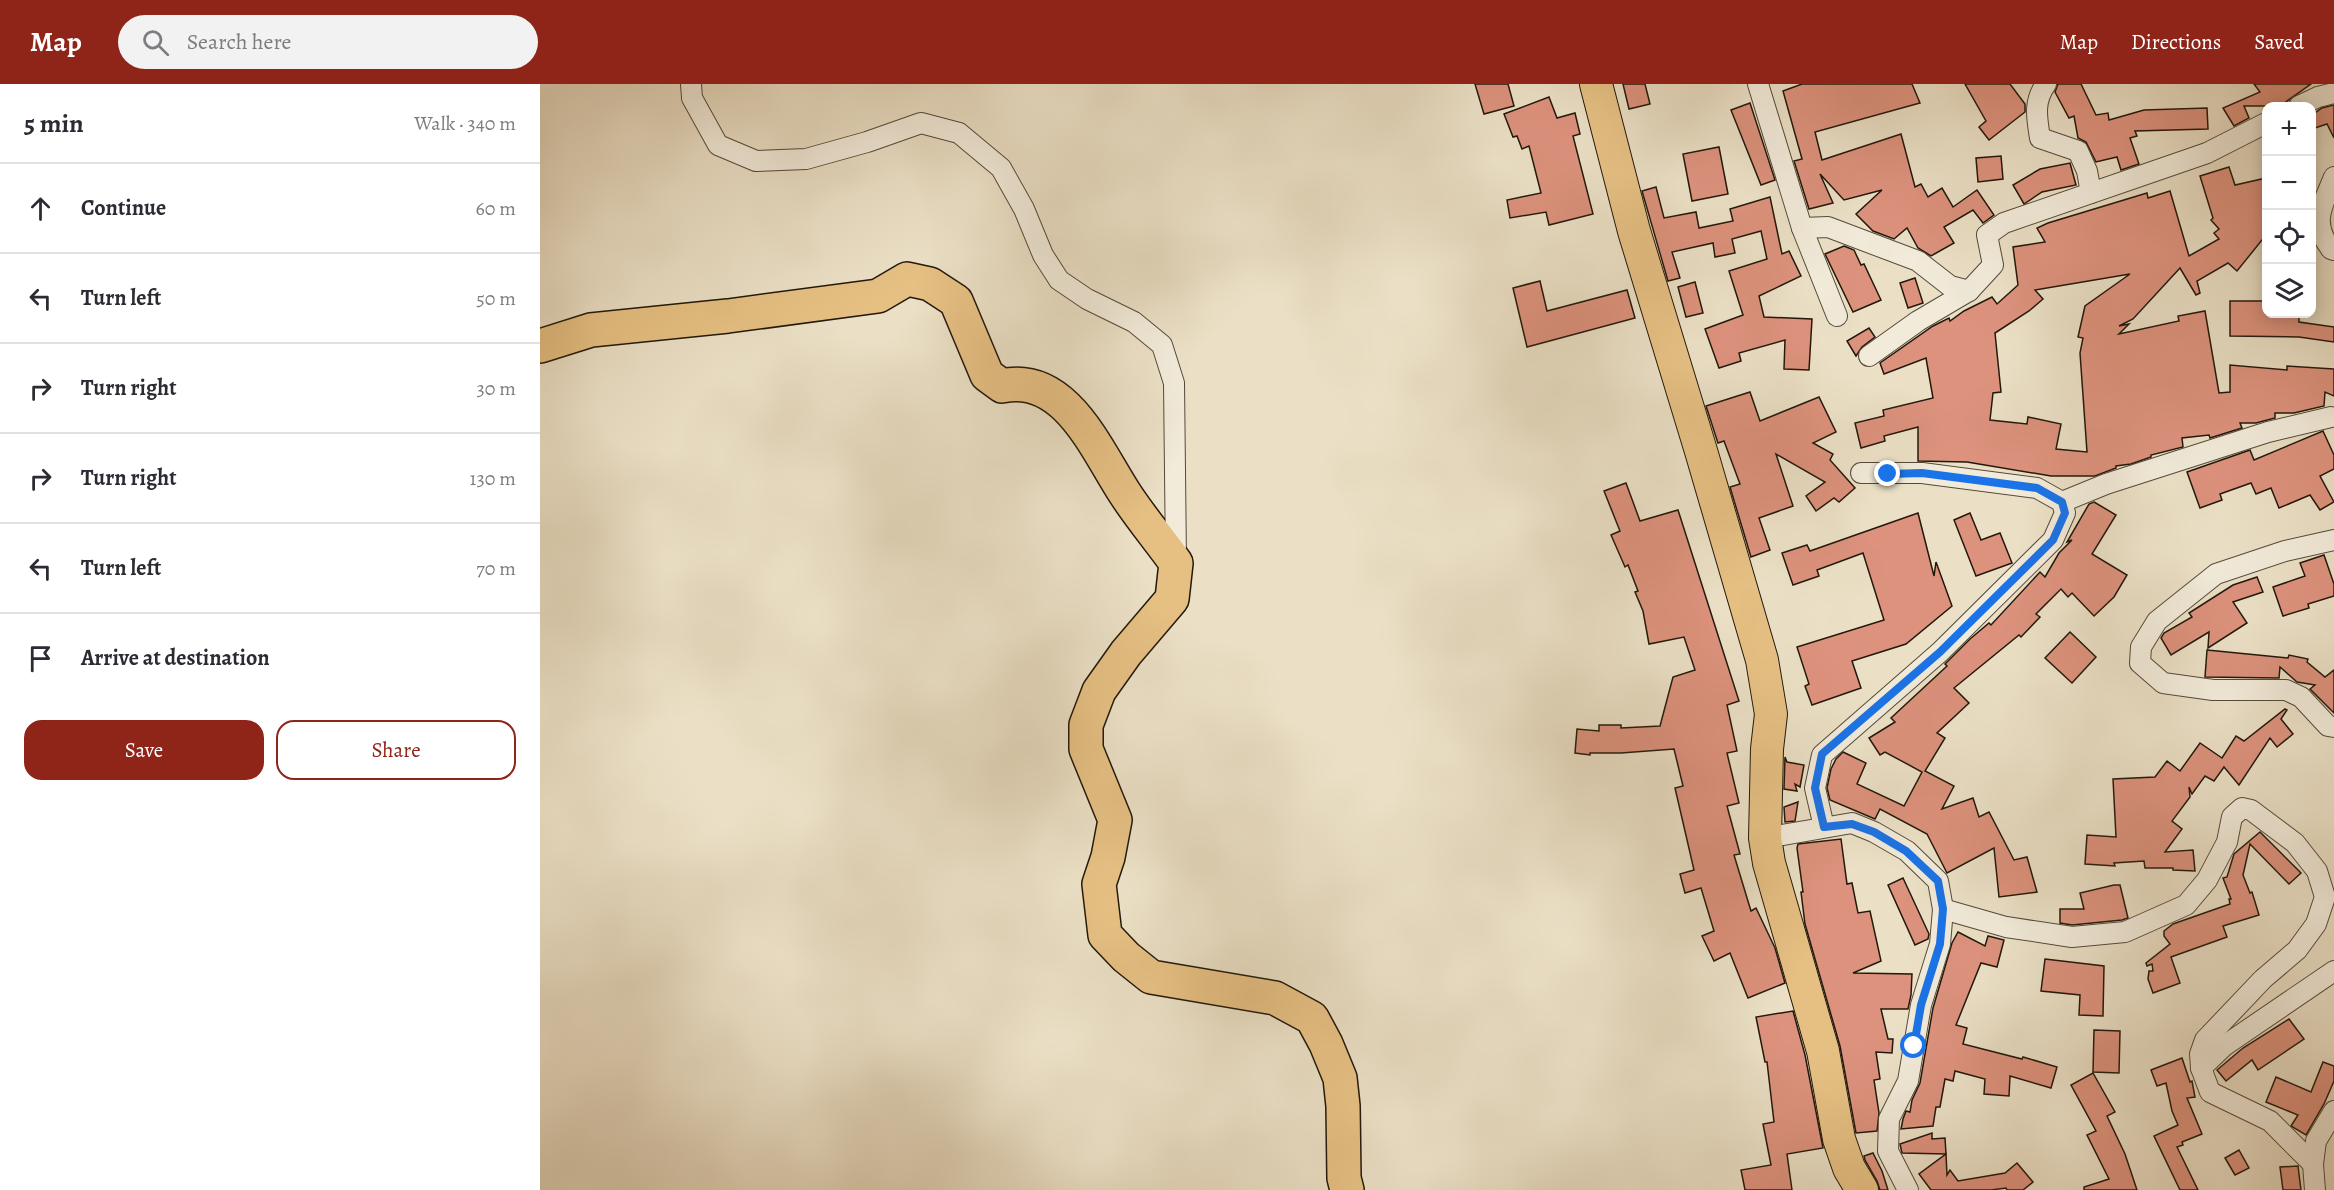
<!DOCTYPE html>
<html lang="en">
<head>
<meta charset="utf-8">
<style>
	body { margin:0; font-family:Alegreya,serif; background:#f2f2f3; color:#2b2b33 }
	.controls { position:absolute; right:18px; top:18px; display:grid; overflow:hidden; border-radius:12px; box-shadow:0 3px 15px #0003 }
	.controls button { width:54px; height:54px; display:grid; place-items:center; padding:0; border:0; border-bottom:2px solid #e1e1e2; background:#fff; color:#2b2b33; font:30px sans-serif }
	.stop { position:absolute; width:18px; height:18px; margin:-14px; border:4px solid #1a73e8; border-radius:50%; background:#fff }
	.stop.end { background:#1a73e8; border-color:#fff; box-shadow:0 2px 6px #0008 }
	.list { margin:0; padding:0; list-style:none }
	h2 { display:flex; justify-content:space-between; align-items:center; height:78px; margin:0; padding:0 24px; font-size:26px }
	h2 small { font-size:20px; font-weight:400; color:#7c7c81 }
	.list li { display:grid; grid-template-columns:39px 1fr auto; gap:18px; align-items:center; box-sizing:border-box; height:90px; padding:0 24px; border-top:2px solid #e1e1e2 }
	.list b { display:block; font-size:22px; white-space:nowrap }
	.list em { font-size:20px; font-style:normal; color:#7c7c81 }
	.actions { display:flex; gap:12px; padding:18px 24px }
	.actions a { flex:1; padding:14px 0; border:2px solid #8f2418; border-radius:18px; text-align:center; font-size:21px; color:#8f2418 }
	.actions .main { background:#8f2418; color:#fff }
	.icon { flex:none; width:33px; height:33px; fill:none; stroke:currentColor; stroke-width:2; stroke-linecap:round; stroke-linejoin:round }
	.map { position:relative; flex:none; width:1794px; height:1106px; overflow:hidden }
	header { display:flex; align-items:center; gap:36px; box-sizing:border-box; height:84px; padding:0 30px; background:#8f2418; color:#fff }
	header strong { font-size:28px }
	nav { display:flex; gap:33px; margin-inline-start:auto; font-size:21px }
	.search { width:420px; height:54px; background:#f2f2f3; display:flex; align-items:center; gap:15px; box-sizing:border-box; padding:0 21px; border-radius:33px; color:#7c7c81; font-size:22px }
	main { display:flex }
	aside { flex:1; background:#fff }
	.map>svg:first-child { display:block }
</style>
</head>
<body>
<header>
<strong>Map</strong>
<div class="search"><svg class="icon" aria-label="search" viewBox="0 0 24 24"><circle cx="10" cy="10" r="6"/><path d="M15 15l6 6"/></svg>Search here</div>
<nav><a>Map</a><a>Directions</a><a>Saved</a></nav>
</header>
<main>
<aside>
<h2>5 min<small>Walk · 340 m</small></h2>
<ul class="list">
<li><svg class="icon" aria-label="ahead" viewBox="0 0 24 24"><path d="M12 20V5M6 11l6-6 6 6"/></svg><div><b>Continue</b></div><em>60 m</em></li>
<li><svg class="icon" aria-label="left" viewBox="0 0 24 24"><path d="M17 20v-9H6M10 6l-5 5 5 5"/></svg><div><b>Turn left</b></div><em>50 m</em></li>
<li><svg class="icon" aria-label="right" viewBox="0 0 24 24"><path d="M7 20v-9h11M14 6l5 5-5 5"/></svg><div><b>Turn right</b></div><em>30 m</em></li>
<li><svg class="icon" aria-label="right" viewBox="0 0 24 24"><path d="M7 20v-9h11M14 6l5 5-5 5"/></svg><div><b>Turn right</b></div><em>130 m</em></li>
<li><svg class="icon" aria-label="left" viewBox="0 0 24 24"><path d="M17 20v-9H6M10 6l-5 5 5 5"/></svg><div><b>Turn left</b></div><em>70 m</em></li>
<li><svg class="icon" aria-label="arrive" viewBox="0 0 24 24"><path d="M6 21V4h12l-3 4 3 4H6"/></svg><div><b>Arrive at destination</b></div></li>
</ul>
<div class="actions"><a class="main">Save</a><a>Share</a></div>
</aside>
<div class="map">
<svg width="1794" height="1106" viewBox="0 0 1794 1106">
	<rect width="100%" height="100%" fill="#ebe0c6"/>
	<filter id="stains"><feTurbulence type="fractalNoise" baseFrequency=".00333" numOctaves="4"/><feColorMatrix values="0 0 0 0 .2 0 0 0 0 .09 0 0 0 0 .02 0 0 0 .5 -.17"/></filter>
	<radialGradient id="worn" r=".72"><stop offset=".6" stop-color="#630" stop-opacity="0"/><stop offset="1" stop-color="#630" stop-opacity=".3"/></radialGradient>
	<g fill="#dd927d" stroke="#22180b" stroke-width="1.5" fill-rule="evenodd">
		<polygon points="935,0 968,0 974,22 944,30"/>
		<polygon points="1083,0 1105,0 1110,20 1089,25"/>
		<polygon points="1262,0 1372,0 1380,19 1275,48 1282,76 1361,50 1375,103 1381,100 1388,113 1402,104 1413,123 1437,106 1454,131 1443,139 1433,126 1404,143 1414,159 1391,172 1378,164 1367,144 1354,155 1333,147 1316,130 1342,106 1304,116 1280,90 1293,119 1269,125 1254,77 1262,75 1243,7"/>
		<polygon points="1425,0 1470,0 1485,20 1485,28 1449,56 1439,43 1446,37"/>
		<polygon points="1518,0 1541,0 1556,31 1568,29 1569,36 1604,26 1667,24 1668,45 1595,47 1597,52 1590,54 1599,80 1581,86 1577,73 1556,78 1546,58 1538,54 1534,32 1529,34 1515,8"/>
		<polygon points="1714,0 1771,0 1740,22 1704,22 1709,34 1694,42 1683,24 1720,8"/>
		<polygon points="1009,13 1017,34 1035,29 1040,50 1033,52 1053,130 1009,141 1006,128 970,134 967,116 1001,109 989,62 982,65 977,52 973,53 964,30"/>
		<polygon points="1210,19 1235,96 1221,101 1191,26"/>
		<polygon points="1794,21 1794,54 1787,40 1772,45 1772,31 1782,24"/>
		<polygon points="1179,63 1188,110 1152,117 1143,70"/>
		<polygon points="1461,72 1463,95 1438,98 1436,74"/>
		<polygon points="1530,79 1536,101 1502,108 1484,120 1473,101 1500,85"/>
		<path d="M1689 83 1695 101 1726 94V151L1697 187 1688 179 1657 197 1660 209 1656 211 1640 184 1593 235 1579 242 1589 240 1579 250 1639 237 1638 232 1665 227 1679 309 1690 308V281L1747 286V282L1794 285V312L1785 308 1784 322 1754 329H1735V334L1716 339H1700L1702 344 1670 354 1669 351 1642 354 1643 363 1611 371V373L1591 380 1576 382V384L1555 392H1511L1427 378 1378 377V343L1344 352 1345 357 1321 364 1315 339 1344 332 1343 326 1393 314 1386 274 1344 290 1340 279 1393 242 1409 234 1410 237 1424 227 1452 213 1457 220 1478 201 1473 163 1505 158 1497 144 1508 139 1607 109 1608 114 1630 107 1649 172 1679 155 1674 149 1679 145 1671 136 1673 134 1660 92ZM1590 190 1545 222 1538 253 1543 254 1540 269 1547 368 1516 365 1521 340 1488 333 1487 340 1450 336 1453 309 1461 308 1455 249 1489 227 1503 215 1495 206Z"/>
		<polygon points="1116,103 1124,134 1156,128 1159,144 1193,137 1190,125 1230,113 1242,170 1249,167 1261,192 1219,212 1224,233 1272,235 1269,286 1244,285 1245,256 1199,269 1201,277 1179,284 1165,245 1203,231 1189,187 1227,175 1221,147 1192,155 1195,169 1175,173 1173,159 1132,168 1140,194 1128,197 1102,107"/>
		<polygon points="1304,162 1314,166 1321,181 1324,180 1341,216 1313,228 1285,170"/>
		<polygon points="1375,194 1383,219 1368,224 1360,199"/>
		<polygon points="1000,197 1007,227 1087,206 1095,234 987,263 973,204"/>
		<polygon points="1155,198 1163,229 1146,233 1138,203"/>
		<polygon points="1690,217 1726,217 1726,230 1759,230 1759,238 1794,243 1794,258 1759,253 1690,252"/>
		<polygon points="1329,244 1335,253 1322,263 1316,272 1307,257"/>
		<polygon points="1210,308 1220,337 1279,313 1296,348 1273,359 1293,370 1290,376 1315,404 1299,418 1294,414 1276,427 1266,412 1285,398 1236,370 1253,422 1219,434 1230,466 1211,473 1190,403 1200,400 1184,357 1178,359 1166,322"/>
		<polygon points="1783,347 1794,371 1794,385 1780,392 1794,418 1780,426 1770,411 1739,424 1731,404 1716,410 1711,399 1680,410 1682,416 1660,424 1647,388 1710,366 1714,376"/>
		<polygon points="1086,399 1100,437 1138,426 1199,617 1187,621 1197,667 1187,669 1199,719 1187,722 1200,770 1194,771 1211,827 1216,824 1235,864 1245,899 1208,914 1190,869 1174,877 1162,852 1174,847 1161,804 1145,809 1140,790 1154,786 1135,704 1143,702 1134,665 1081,669 1050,669 1050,671 1035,669 1037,645 1059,647 1059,641 1081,641 1081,644 1120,642 1133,593 1155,586 1144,553 1109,560 1103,527 1095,508 1098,507 1088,481 1085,483 1071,451 1080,447 1064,407"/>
		<polygon points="1554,418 1576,431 1552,470 1587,491 1574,513 1554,532 1532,509 1528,513 1521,505 1496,530 1500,533 1481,553 1479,551 1414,604 1429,619 1397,649 1405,654 1385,687 1414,702 1402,725 1433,714 1439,733 1449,728 1474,776 1487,773 1497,808 1459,813 1454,764 1407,789 1387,750 1340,725 1335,735 1290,716 1287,704 1291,685 1296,675 1303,668 1326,679 1317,700 1364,722 1382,688 1345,668 1340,671 1329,654 1355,638 1351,634 1407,582 1405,580 1430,555 1449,539 1451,541 1500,488 1505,493 1519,469 1532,456 1527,458 1549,420"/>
		<polygon points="1378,429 1394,492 1396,478 1412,522 1366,560 1312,577 1321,604 1272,621 1265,602 1269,600 1257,563 1344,536 1323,469 1277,486 1279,492 1253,501 1242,469 1267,461 1270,467"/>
		<polygon points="1430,429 1441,456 1460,449 1472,479 1436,492 1414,436"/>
		<polygon points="1784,471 1794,500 1794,512 1768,520 1769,524 1743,532 1733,503 1765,492 1760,479"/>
		<polygon points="1717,493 1723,508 1693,518 1707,539 1668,564 1669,548 1631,571 1621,554 1624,549 1652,533 1649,529 1693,501"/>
		<polygon points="1530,548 1556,573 1532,599 1505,574"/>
		<polygon points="1667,566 1748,574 1749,571 1768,575 1767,578 1785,593 1794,586 1794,629 1770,605 1775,601 1757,598 1740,583 1739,594 1665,593"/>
		<polygon points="1745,625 1747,626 1741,635 1753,650 1737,663 1730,654 1699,701 1684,683 1674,697 1665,692 1652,710 1649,703 1650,713 1632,737 1642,745 1625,768 1653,766 1655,787 1633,786 1633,784 1605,784 1604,777 1574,779 1575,782 1545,780 1547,751 1576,753 1573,695 1615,693 1627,677 1640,687 1660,659 1682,674 1696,652 1704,657"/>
		<polygon points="1245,673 1247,678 1264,681 1260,703 1255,700 1257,707 1244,705"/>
		<polygon points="1258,718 1255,737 1245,738 1244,723"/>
		<polygon points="1720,748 1761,789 1749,800 1710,760 1703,791 1710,809 1712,808 1719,831 1683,842 1687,853 1631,873 1640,899 1613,909 1608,895 1609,887 1613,887 1612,880 1607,882 1606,879 1630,860 1624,852 1624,847 1633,840 1690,820 1689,815 1691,815 1683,794 1687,793 1694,770"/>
		<polygon points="1301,755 1307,800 1312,799 1318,829 1330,827 1341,877 1313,889 1372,890 1371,911 1368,925 1341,925 1348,955 1353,955 1352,969 1336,968 1340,995 1334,996 1339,1029 1337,1047 1316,1049 1300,962 1265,840 1261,808 1263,808 1257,764 1258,760"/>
		<polygon points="1363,794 1389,850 1388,855 1375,861 1348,801"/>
		<polygon points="1574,801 1580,801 1588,834 1582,836 1532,841 1520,839 1520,825 1544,825 1540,809"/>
		<polygon points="1418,848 1445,862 1448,852 1464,856 1457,883 1441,879 1416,941 1427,944 1423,960 1482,975 1483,973 1517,983 1511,1004 1470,992 1469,1012 1444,1010 1445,995 1415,987 1413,997 1405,995 1400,1023 1396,1023 1393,1042 1361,1045 1363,1035 1366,1027 1370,1028 1372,1016 1380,999 1393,924 1412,859"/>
		<polygon points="1505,875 1564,882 1563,932 1539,931 1540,911 1501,907"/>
		<polygon points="1253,927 1265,971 1283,1064 1247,1070 1252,1106 1205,1106 1201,1086 1231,1081 1223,1040 1234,1038 1227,978 1225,978 1216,933"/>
		<polygon points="1749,935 1764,955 1718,986 1712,976 1686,997 1677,986 1703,964"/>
		<polygon points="1554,946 1580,947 1579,989 1553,988"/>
		<polygon points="1642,974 1650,998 1652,997 1655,1013 1647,1014 1662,1050 1642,1058 1643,1061 1637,1063 1658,1106 1640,1106 1614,1052 1638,1041 1632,1027 1626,999 1617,1002 1611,986"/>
		<polygon points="1783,978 1794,982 1794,997 1784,1020 1766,1051 1751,1042 1758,1031 1726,1018 1736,993 1771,1008"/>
		<polygon points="1553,989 1575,1028 1567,1032 1585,1070 1597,1106 1544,1106 1544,1103 1569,1095 1547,1051 1556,1047 1531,1001"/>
		<polygon points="1392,1049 1392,1055 1405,1054 1406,1070 1362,1069 1360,1060"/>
		<polygon points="1699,1066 1709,1084 1695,1091 1685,1074"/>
		<polygon points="1333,1069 1342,1087 1348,1106 1340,1106 1337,1097 1325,1076 1324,1072"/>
		<polygon points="1406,1070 1407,1091 1410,1086 1418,1097 1465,1089 1477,1079 1493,1098 1483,1106 1467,1106 1466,1104 1451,1106 1391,1106 1379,1090"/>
		<polygon points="1758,1082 1761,1106 1743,1106 1740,1083"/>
	</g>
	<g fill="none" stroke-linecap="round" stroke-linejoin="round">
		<g stroke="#544a3a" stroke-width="22">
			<g id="minor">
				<polyline points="151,0 152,14 178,61 216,77 266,75 327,58 381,39 419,49 461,84 484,125 503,171 519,196 547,215 594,238 622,261 634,299 636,476"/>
				<polyline points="1218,0 1262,144 1297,232"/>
				<path d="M1506 0C1493 18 1497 34 1500 54L1538 67 1547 87 1551 109"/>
				<polyline points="1759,22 1778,13 1794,9"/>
				<path d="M1794 93C1783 121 1770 138 1791 165L1794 166"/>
				<polyline points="1262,144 1288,143 1378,177 1410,202 1429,207 1453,181 1447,151 1464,139 1667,69 1726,39"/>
				<polyline points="1329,272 1378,237 1429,207"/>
				<polyline points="1522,418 1566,400 1728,348 1791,333"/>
				<polyline points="1794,456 1745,467 1676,490 1617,537 1601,563 1600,579 1623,599 1673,606 1746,606 1761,613 1788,642 1794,643"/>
				<polyline points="1284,743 1275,704 1282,671 1400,568 1513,456 1525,429 1522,418 1497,404 1382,389 1321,389"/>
				<polyline points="1225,754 1312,739 1334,748 1367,767 1398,797 1403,825 1400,860 1381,921 1368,997 1349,1035 1348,1067 1368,1106"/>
				<polyline points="1403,825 1466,843 1532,853 1585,848 1646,821 1667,796 1687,758 1692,733 1702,724 1711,726 1755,759 1777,787 1785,813 1776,840 1757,866 1723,895 1665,956 1660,970 1661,984"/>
				<polyline points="1773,1080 1776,1057 1794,1027"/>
				<polyline points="1775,1106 1773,1080 1730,1037 1670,1008 1661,984 1684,962 1794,887"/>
			</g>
		</g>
		<g stroke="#22180b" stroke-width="34">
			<polyline id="primary" points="1056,0 1094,147 1161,367 1222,576 1231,630 1227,665 1225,754 1229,779 1283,967 1299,1055 1309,1084 1322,1106"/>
		</g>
		<g stroke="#22180b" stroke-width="36">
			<path id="trunk" d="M0 262 51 246 188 232 338 212 367 195 390 200 416 217 447 291 462 302C525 288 556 365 584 408 600 433 619 455 636 479L632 515 586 569 559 607 546 641V665L575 736 568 773 559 800 565 851 586 873 611 893 735 914 772 934 786 960 800 994 803 1022 804 1094 807 1106"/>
		</g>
		<use href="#minor" stroke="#f2ebda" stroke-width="20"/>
		<use href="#primary" stroke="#e6c083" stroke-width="32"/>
		<use href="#trunk" stroke="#e6c083" stroke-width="33"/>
	</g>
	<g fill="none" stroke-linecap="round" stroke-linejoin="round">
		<polyline stroke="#1a73e8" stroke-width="8" points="1348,390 1382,389 1497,404 1522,418 1525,429 1513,456 1400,568 1282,670 1275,704 1284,743 1312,740 1334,748 1366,767 1398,797 1403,825 1400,860 1381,921 1374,962"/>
	</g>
	<rect width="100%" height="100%" filter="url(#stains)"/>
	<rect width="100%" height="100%" fill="url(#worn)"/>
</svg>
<div class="controls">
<button>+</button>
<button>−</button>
<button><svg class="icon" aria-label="locate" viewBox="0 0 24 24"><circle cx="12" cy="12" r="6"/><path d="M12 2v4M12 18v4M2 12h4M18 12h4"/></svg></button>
<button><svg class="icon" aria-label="layers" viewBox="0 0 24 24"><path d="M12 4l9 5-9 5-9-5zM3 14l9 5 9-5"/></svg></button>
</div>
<div class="stop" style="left:1374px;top:962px"></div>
<div class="stop end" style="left:1348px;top:390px"></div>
</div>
</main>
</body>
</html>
